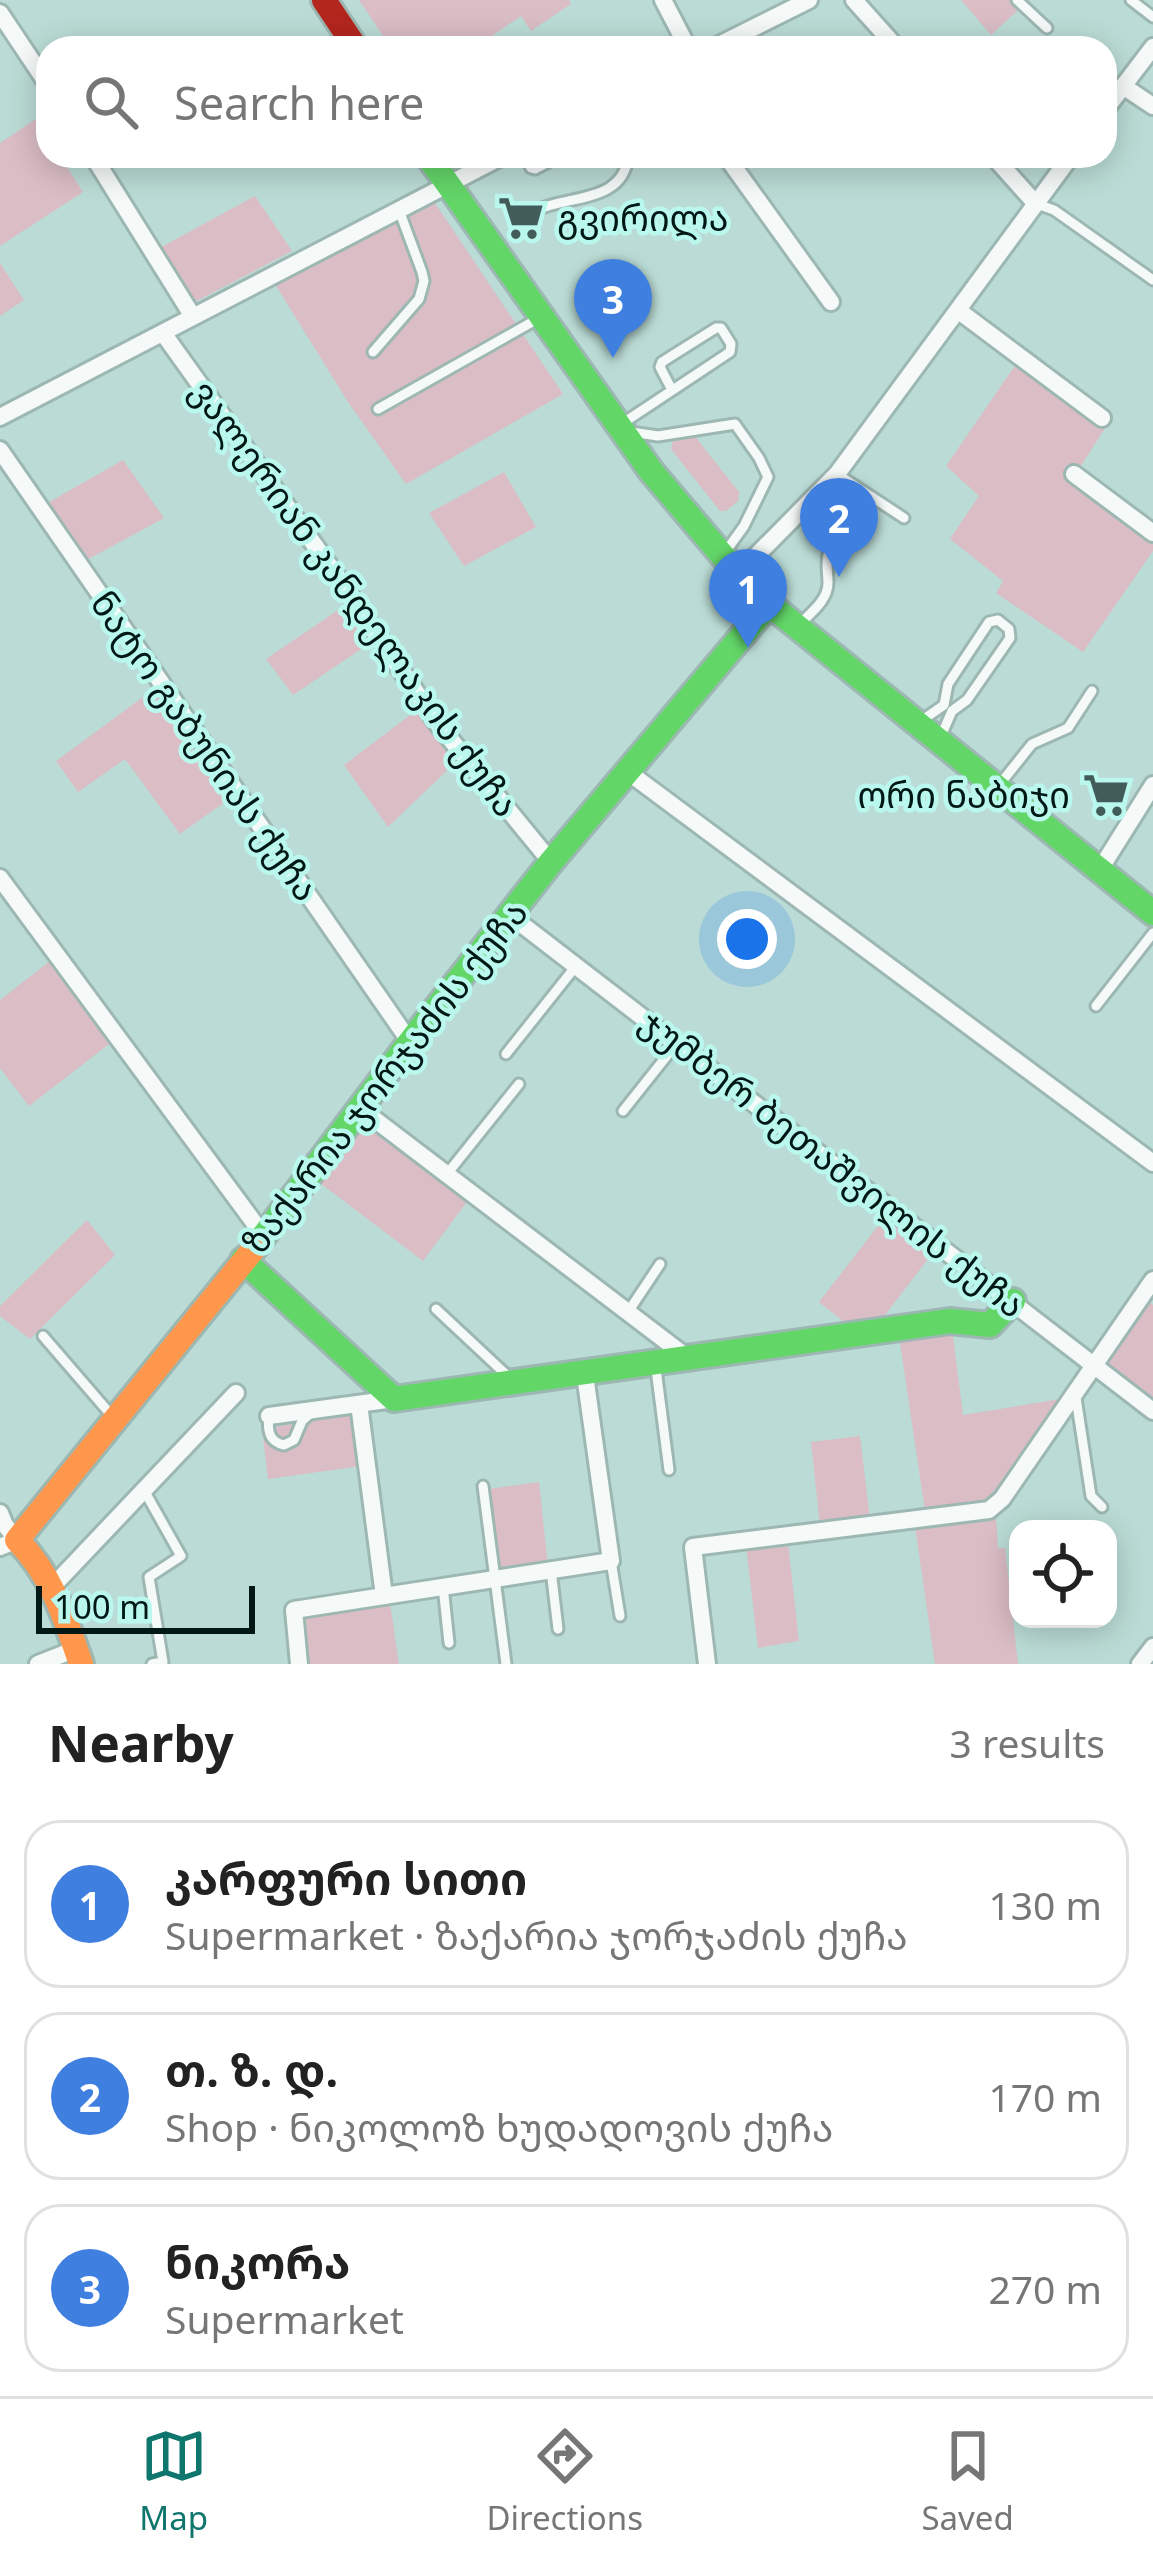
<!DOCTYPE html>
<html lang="en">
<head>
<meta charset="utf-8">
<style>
	body { margin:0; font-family:"Noto Sans","Noto Sans Georgian",sans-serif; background:#f2f2f2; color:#222 }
	.controls { position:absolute; right:36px; bottom:36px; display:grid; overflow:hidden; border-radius:24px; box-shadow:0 6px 30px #0003 }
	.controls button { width:108px; height:108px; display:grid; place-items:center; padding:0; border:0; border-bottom:3px solid #e0e0e0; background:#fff; color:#222; font:60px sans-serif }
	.scale { position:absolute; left:36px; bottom:30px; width:219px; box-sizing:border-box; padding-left:12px; border:6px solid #011815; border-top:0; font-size:33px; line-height:42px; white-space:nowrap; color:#011815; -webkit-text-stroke:9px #baf7ed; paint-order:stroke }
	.you { position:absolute; left:747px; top:939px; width:42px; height:42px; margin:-30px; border:9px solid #fff; border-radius:50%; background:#1a73e8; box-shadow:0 0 0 18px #1a73e833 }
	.badge { display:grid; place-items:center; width:78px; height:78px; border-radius:50%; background:#0f766e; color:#fff; font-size:39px; font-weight:700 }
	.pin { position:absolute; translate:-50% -99px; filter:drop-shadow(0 3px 6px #0008) }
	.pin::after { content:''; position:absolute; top:63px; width:42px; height:36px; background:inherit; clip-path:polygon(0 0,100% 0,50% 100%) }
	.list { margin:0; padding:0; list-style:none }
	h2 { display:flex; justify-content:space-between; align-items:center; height:156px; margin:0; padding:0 48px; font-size:51px }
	h2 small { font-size:39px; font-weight:400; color:#767676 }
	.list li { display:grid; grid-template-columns:78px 1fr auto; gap:36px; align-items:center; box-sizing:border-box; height:168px; margin:0 24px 24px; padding:0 24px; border:3px solid #e0e0e0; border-radius:36px }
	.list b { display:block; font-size:45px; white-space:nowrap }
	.list p { margin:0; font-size:39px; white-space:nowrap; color:#767676 }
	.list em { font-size:39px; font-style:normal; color:#767676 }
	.icon { flex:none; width:66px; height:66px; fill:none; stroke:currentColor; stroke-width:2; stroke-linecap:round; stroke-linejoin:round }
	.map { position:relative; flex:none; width:1153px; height:1664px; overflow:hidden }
	.search { position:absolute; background:#fff; box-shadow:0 6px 30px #0003; left:36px; right:36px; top:36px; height:132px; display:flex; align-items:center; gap:30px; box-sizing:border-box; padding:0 42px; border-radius:36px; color:#767676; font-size:45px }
	.sheet { height:732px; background:#fff }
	nav { display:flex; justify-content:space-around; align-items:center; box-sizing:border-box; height:168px; border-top:3px solid #e0e0e0; background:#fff; font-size:33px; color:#767676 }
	nav a { display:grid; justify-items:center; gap:6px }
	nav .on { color:#0f766e }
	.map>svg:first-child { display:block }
</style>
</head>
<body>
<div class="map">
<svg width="1153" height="1664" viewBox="0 0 1153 1664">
	<rect width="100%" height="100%" fill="#bbdcd6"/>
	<g fill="#dabdc5">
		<polygon points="359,0 569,0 571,4 531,31 521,16 489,38 494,48 391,48"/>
		<polygon points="961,0 1029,0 991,35"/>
		<polygon points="36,119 48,137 48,156 60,156 83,192 0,246 0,143"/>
		<polygon points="255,196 292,251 193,303 156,250"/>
		<polygon points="433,200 563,394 406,484 348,402 273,281"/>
		<polygon points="0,263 24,300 0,316"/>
		<polygon points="1016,364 1107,425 1070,483 1153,541 1153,551 1083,652 996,593 1003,581 950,539 979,496 946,466"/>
		<polygon points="693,434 739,492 738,501 726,511 720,511 671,449 674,437"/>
		<polygon points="123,460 164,518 83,562 44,505"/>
		<polygon points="504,472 536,527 464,566 429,513"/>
		<polygon points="347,604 373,641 293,695 266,659"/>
		<polygon points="154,689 229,799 180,834 125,759 78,792 56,761"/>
		<polygon points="418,709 458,760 388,827 344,765"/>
		<polygon points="50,961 113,1041 29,1106 0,1068 0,1000"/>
		<polygon points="363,1118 469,1199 423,1261 316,1180"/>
		<polygon points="888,1213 935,1250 875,1328 853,1329 819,1302"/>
		<polygon points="87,1220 115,1255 30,1339 0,1316 0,1306"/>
		<polygon points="1147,1300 1153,1305 1153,1401 1105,1364"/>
		<polygon points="952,1328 963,1415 1060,1399 990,1504 925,1511 899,1336"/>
		<polygon points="354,1414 362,1466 268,1479 262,1429"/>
		<polygon points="860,1436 870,1519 820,1526 811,1442"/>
		<polygon points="539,1482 548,1566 501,1572 489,1489"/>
		<polygon points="996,1516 998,1548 1005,1548 1018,1664 935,1664 915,1527"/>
		<polygon points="788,1542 799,1641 758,1648 746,1546"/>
		<polygon points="390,1603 399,1664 303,1664 301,1625 310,1613"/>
	</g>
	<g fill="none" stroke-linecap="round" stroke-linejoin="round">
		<g stroke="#9db7b2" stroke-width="15">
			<g id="lane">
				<polyline points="1017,0 1047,28"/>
				<polyline points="1131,0 1153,17"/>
				<polyline points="524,156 531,168 535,169 560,156"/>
				<polyline points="1037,204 1054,210 1153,280"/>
				<path d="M537 210C569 195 624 203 628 156"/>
				<polyline points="373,352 419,299 424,281 422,272 399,210"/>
				<polyline points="378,409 541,317"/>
				<polyline points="623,423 730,352 731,344 721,328 716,328 662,362 660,367 672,390"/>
				<polyline points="631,432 658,436 735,424 759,458 768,477 744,526 726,551"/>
				<polyline points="837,474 904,518"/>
				<path d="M797 627C809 614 828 601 828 583 828 570 825 563 829 550L872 497"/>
				<polyline points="921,721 944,705 948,684 989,622 998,620 1009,629 1010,638 967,700 952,711 941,736"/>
				<polyline points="1000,784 1032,744 1068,728 1092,691"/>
				<polyline points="1096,1006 1153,933"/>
				<polyline points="506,1054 576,966"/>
				<polyline points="623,1111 677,1043"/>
				<polyline points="447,1174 519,1084"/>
				<polyline points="436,1309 512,1380"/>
				<polyline points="628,1312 660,1264"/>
				<polyline points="43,1336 112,1416"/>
				<polyline points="656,1369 669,1470"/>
				<polyline points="1076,1398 1091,1496 1102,1507"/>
				<path d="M269 1416C267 1430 269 1442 284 1445L294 1440 302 1421 312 1412"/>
				<polyline points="483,1486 506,1664"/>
				<polyline points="145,1492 181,1556 149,1577 163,1662 152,1664"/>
				<polyline points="611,1561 620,1616"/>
				<polyline points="551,1570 558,1629"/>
				<polyline points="443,1586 449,1643"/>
			</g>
		</g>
		<g stroke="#9db7b2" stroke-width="22">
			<g id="street">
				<polyline points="663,0 688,48"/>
				<polyline points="854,0 897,48"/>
				<polyline points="0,13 48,85"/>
				<polyline points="713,48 809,0"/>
				<polyline points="1123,86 1153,106"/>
				<polyline points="1105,110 1153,47"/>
				<polyline points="93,156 192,315"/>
				<polyline points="726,156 831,302"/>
				<polyline points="993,156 1036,204"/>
				<polyline points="959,311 1102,418"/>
				<polyline points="163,333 341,582 437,723 551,862"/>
				<polyline points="0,417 503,156"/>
				<polyline points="0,450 410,1042"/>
				<polyline points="1074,474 1153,533"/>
				<polyline points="739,573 837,474 1071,156"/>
				<polyline points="628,772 1153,1163"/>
				<polyline points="1099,871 1153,785"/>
				<polyline points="0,878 264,1236"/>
				<polyline points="511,916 1153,1411"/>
				<polyline points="361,1109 688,1358"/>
				<polyline points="269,1416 394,1399"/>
				<polyline points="0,1513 5,1525 17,1540 0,1547"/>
				<polyline points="52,1587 236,1393"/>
				<polyline points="384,1596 611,1561 585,1375"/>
				<polyline points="38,1664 76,1649"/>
				<polyline points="299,1664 294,1610 384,1596 359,1404"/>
				<polyline points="707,1664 693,1547 989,1510 1002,1499 1153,1280"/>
				<polyline points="1140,1664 1153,1647"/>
			</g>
		</g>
		<g stroke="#9db7b2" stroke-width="30">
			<g id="fast">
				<polyline points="428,156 651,471 722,555 769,604 1153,913"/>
				<polyline points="256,1246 410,1042 551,862 769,604"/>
				<polyline points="243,1260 394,1399 950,1321 990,1325 1013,1301"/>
			</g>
		</g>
		<g stroke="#9db7b2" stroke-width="30">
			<path id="slow" d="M81 1664C65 1618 52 1575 17 1540L256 1246"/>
		</g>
		<g stroke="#9db7b2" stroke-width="30">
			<polyline id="jam" points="324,0 356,48"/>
		</g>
		<use href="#lane" stroke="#f5faf9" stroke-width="9"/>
		<use href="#street" stroke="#f5faf9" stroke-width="16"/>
		<use href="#fast" stroke="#63d668" stroke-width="24"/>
		<use href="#slow" stroke="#ff974d" stroke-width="24"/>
		<use href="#jam" stroke="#b3261e" stroke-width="24"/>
	</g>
	<defs>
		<g id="supermarket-bare" transform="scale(3.6)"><path d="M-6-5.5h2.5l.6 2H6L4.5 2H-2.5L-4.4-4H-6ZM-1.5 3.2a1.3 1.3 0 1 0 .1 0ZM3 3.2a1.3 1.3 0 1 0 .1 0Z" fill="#425d59" stroke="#baf7ed" stroke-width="2.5" paint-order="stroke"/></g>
	</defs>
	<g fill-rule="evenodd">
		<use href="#supermarket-bare" x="521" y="218"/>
		<use href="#supermarket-bare" x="1106" y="795"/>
	</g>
	<g text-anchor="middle" stroke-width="9" stroke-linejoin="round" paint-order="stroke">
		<g font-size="36" fill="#011815" stroke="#baf7ed" text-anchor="start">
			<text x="557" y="231">გვირილა</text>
			<text x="1070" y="808" text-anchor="end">ორი ნაბიჯი</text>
		</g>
		<g font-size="36" fill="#011815" stroke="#baf7ed">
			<text transform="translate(355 598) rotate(54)" y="13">ვალერიან კანდელაკის ქუჩა</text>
			<text transform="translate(205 746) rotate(55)" y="13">ნატო გაბუნიას ქუჩა</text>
			<text transform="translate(385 1077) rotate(-52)" y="13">ზაქარია ჯორჯაძის ქუჩა</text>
			<text transform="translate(833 1163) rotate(38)" y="13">ჯუმბერ ბეთაშვილის ქუჩა</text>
		</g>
	</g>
</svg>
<div class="controls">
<button><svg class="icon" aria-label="locate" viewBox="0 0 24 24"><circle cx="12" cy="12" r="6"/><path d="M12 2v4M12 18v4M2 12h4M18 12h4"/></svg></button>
</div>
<div class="scale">100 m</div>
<div class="you"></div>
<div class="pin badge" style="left:748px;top:648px;background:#3f7fe0">1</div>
<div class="pin badge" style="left:839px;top:577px;background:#3f7fe0">2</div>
<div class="pin badge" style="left:613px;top:358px;background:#3f7fe0">3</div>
<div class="search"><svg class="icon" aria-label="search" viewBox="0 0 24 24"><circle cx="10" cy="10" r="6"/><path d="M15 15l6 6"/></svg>Search here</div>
</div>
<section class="sheet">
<h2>Nearby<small>3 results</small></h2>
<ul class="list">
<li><span class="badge" style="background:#3f7fe0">1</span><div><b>კარფური სითი</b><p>Supermarket · ზაქარია ჯორჯაძის ქუჩა</p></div><em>130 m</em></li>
<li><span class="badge" style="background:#3f7fe0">2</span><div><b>თ. ზ. დ.</b><p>Shop · ნიკოლოზ ხუდადოვის ქუჩა</p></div><em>170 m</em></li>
<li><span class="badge" style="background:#3f7fe0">3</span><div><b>ნიკორა</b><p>Supermarket</p></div><em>270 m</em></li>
</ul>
</section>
<nav>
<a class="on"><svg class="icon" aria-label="map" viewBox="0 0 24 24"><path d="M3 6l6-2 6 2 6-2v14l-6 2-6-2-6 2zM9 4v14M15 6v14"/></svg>Map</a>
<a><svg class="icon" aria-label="directions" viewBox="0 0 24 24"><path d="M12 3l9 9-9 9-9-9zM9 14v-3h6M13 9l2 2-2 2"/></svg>Directions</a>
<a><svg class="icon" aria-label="saved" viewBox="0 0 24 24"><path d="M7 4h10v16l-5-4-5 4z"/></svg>Saved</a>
</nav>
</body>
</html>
